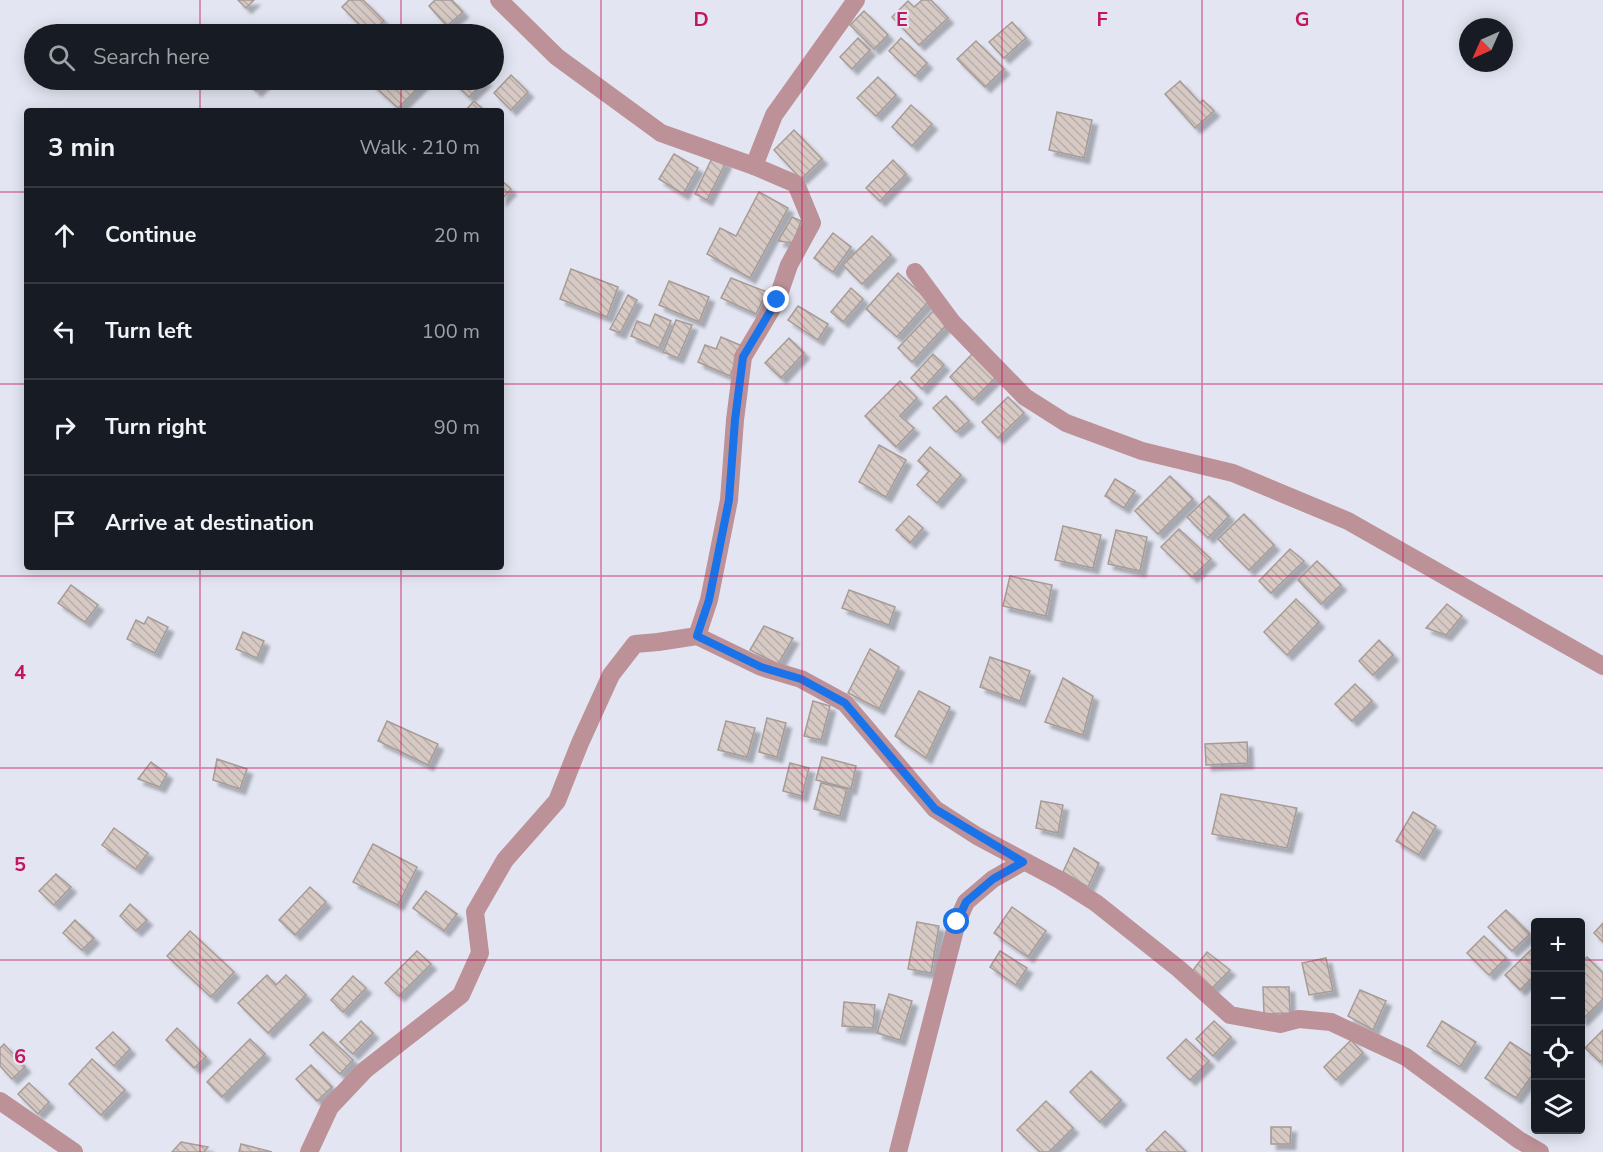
<!DOCTYPE html>
<html lang="en">
<head>
<meta charset="utf-8">
<style>
	body { margin:0; font-family:"Nunito Sans",sans-serif; background:#242831; color:#f1f3f6 }
	.controls { position:absolute; right:18px; bottom:18px; display:grid; overflow:hidden; border-radius:6px; box-shadow:0 3px 15px #0003 }
	.controls button { width:54px; height:54px; display:grid; place-items:center; padding:0; border:0; border-bottom:2px solid #363941; background:#171b24; color:#f1f3f6; font:30px sans-serif }
	.compass { position:absolute; left:1459px; top:18px; width:54px; height:54px; border-radius:50%; background:#171b24; box-shadow:0 3px 15px #0003; rotate:225deg }
	.stop { position:absolute; width:18px; height:18px; margin:-14px; border:4px solid #1a73e8; border-radius:50%; background:#fff }
	.stop.end { background:#1a73e8; border-color:#fff; box-shadow:0 2px 6px #0008 }
	.list { margin:0; padding:0; list-style:none }
	h2 { display:flex; justify-content:space-between; align-items:center; height:78px; margin:0; padding:0 24px; font-size:26px }
	h2 small { font-size:20px; font-weight:400; color:#9ea1a6 }
	.list li { display:grid; grid-template-columns:39px 1fr auto; gap:18px; align-items:center; box-sizing:border-box; height:96px; padding:0 24px; border-top:2px solid #363941 }
	.list b { display:block; font-size:22px; white-space:nowrap }
	.list em { font-size:20px; font-style:normal; color:#9ea1a6 }
	.icon { flex:none; width:33px; height:33px; fill:none; stroke:currentColor; stroke-width:2; stroke-linecap:round; stroke-linejoin:round }
	.map { position:relative; flex:none; width:1603px; height:1152px; overflow:hidden }
	.search { position:absolute; background:#171b24; box-shadow:0 3px 15px #0003; left:24px; top:24px; width:480px; height:66px; display:flex; align-items:center; gap:15px; box-sizing:border-box; padding:0 21px; border-radius:33px; color:#9ea1a6; font-size:22px }
	.panel { position:absolute; background:#171b24; box-shadow:0 3px 15px #0003; left:24px; top:108px; width:480px; height:462px; border-radius:6px }
	.map>svg:first-child { display:block }
</style>
</head>
<body>
<div class="map">
<svg width="1603" height="1152" viewBox="0 0 1603 1152">
	<defs>
		<pattern id="building-back-hatch" width="6" height="6" patternUnits="userSpaceOnUse" patternTransform="scale(1.5)"><rect width="6" height="6" fill="#d7cac5"/><path d="M-1 5l2 2M0 0l6 6M5-1l2 2" fill="none" stroke="#b8ada9"/></pattern>
		<filter id="shadow"><feDropShadow dx="5.5" dy="5.5" stdDeviation="1.5" flood-color="#0004"/></filter>
	</defs>
	<rect width="100%" height="100%" fill="#e3e6f2"/>
	<g fill="url(#building-back-hatch)" stroke="#a79b96" stroke-width="1.5" filter="url(#shadow)">
		<polygon points="238,0 254,0 246,8"/>
		<polygon points="349,0 363,0 384,21 369,34 342,7"/>
		<polygon points="435,0 452,0 463,12 447,26 429,6"/>
		<polygon points="922,0 931,0 948,18 919,45 892,17 908,1 914,7"/>
		<polygon points="864,11 888,35 874,49 850,25"/>
		<polygon points="1012,22 1026,38 1004,58 989,42"/>
		<polygon points="858,38 870,50 852,69 840,57"/>
		<polygon points="901,38 927,63 915,76 889,51"/>
		<polygon points="976,41 1004,69 985,87 957,59"/>
		<polygon points="511,75 528,92 511,110 494,93"/>
		<polygon points="878,77 896,95 876,116 857,98"/>
		<polygon points="245,80 267,80 256,91"/>
		<polygon points="375,80 426,80 398,108 371,83"/>
		<polygon points="451,80 486,80 469,97"/>
		<polygon points="1180,81 1200,103 1203,100 1214,111 1195,128 1165,94"/>
		<polygon points="474,101 485,111 465,111"/>
		<polygon points="911,105 932,124 912,146 892,127"/>
		<polygon points="1057,112 1092,120 1084,158 1049,150"/>
		<polygon points="794,130 822,159 801,179 774,150"/>
		<polygon points="674,154 698,168 683,194 659,179"/>
		<polygon points="713,156 726,162 707,200 695,194"/>
		<polygon points="893,160 906,174 880,201 866,188"/>
		<polygon points="501,180 511,189 501,200"/>
		<polygon points="759,192 788,208 750,278 707,254 720,228 736,236"/>
		<polygon points="792,217 801,221 793,243 778,241"/>
		<polygon points="833,233 851,247 833,272 814,258"/>
		<polygon points="872,236 891,255 862,284 843,265"/>
		<polygon points="571,269 618,287 607,317 560,299"/>
		<polygon points="898,273 929,301 897,337 866,309"/>
		<polygon points="731,278 767,292 756,314 721,298"/>
		<polygon points="669,281 709,297 699,322 659,305"/>
		<polygon points="851,288 863,299 843,322 831,312"/>
		<polygon points="628,295 637,300 620,333 610,329"/>
		<polygon points="798,306 828,324 818,340 788,320"/>
		<polygon points="935,309 949,322 912,362 898,348"/>
		<polygon points="655,314 671,321 659,348 631,336 637,321 650,326"/>
		<polygon points="676,320 692,325 678,358 663,352"/>
		<polygon points="721,337 742,346 730,376 698,362 705,345 716,349"/>
		<polygon points="789,338 804,353 781,378 765,363"/>
		<polygon points="975,351 999,374 973,400 950,377"/>
		<polygon points="933,354 944,365 922,389 911,378"/>
		<polygon points="900,381 917,398 900,416 914,428 896,447 865,416"/>
		<polygon points="946,396 969,421 956,432 933,408"/>
		<polygon points="1008,397 1024,413 998,438 982,422"/>
		<polygon points="879,445 906,460 886,497 859,482"/>
		<polygon points="930,447 961,475 937,503 917,485 929,471 918,461"/>
		<polygon points="1170,476 1193,499 1158,534 1135,511"/>
		<polygon points="1115,479 1135,491 1124,508 1105,496"/>
		<polygon points="1209,496 1229,516 1208,538 1187,517"/>
		<polygon points="1244,514 1274,545 1249,570 1218,539"/>
		<polygon points="909,516 923,528 910,543 896,530"/>
		<polygon points="1063,526 1101,535 1093,568 1055,560"/>
		<polygon points="1179,529 1211,559 1192,577 1161,547"/>
		<polygon points="1116,530 1147,537 1140,571 1108,564"/>
		<polygon points="1290,549 1304,561 1271,593 1259,581"/>
		<polygon points="1317,561 1341,585 1321,604 1298,580"/>
		<polygon points="1010,576 1052,585 1046,616 1003,606"/>
		<polygon points="71,585 98,605 85,622 58,603"/>
		<polygon points="849,590 895,607 889,625 842,608"/>
		<polygon points="1296,599 1319,622 1287,655 1264,632"/>
		<polygon points="1447,604 1462,616 1446,635 1426,628"/>
		<polygon points="148,617 168,627 155,653 127,639 136,620 144,624"/>
		<polygon points="764,626 793,638 778,664 750,650"/>
		<polygon points="243,632 264,641 257,658 236,649"/>
		<polygon points="1379,640 1393,655 1373,675 1359,661"/>
		<polygon points="870,649 899,667 879,709 848,693"/>
		<polygon points="990,657 1030,671 1020,701 980,687"/>
		<polygon points="1063,678 1093,696 1083,735 1045,722"/>
		<polygon points="1355,684 1372,701 1352,721 1335,704"/>
		<polygon points="919,691 950,707 926,758 895,736"/>
		<polygon points="813,701 830,706 821,740 804,736"/>
		<polygon points="767,718 786,723 777,757 759,752"/>
		<polygon points="387,721 438,744 428,765 378,741"/>
		<polygon points="726,721 755,728 747,757 718,750"/>
		<polygon points="1247,742 1248,763 1206,765 1205,744"/>
		<polygon points="822,757 856,766 851,789 816,780"/>
		<polygon points="217,759 247,769 240,789 213,780"/>
		<polygon points="151,762 167,774 160,787 138,779"/>
		<polygon points="790,763 809,768 802,796 783,791"/>
		<polygon points="821,783 847,789 840,816 814,809"/>
		<polygon points="1221,794 1297,808 1287,848 1212,834"/>
		<polygon points="1041,801 1063,805 1058,833 1036,828"/>
		<polygon points="1413,812 1436,826 1419,855 1396,841"/>
		<polygon points="114,828 148,853 136,869 102,845"/>
		<polygon points="373,844 417,867 398,905 353,882"/>
		<polygon points="1074,848 1099,863 1088,887 1063,872"/>
		<polygon points="56,874 71,887 54,905 39,891"/>
		<polygon points="310,887 326,902 295,935 279,920"/>
		<polygon points="426,891 457,914 444,931 413,908"/>
		<polygon points="130,904 147,920 136,931 120,916"/>
		<polygon points="1012,907 1046,931 1028,957 994,933"/>
		<polygon points="1506,910 1530,934 1512,951 1488,927"/>
		<polygon points="75,920 94,938 82,950 63,933"/>
		<polygon points="917,922 939,926 931,973 908,969"/>
		<polygon points="1603,923 1603,942 1594,933"/>
		<polygon points="190,931 234,972 211,997 167,956"/>
		<polygon points="1484,936 1506,958 1489,975 1467,953"/>
		<polygon points="1533,948 1536,951 1536,974 1520,990 1505,975"/>
		<polygon points="417,951 431,964 399,996 385,983"/>
		<polygon points="1000,951 1027,968 1016,985 990,967"/>
		<polygon points="1207,952 1230,970 1209,991 1190,974"/>
		<polygon points="1587,957 1603,973 1603,999 1582,1020 1580,1018 1580,963"/>
		<polygon points="1326,958 1333,991 1309,995 1302,963"/>
		<polygon points="267,975 276,985 286,975 306,995 268,1033 238,1003"/>
		<polygon points="353,976 366,988 343,1012 331,1000"/>
		<polygon points="1263,987 1289,987 1290,1013 1264,1014"/>
		<polygon points="1360,990 1386,1001 1373,1030 1348,1016"/>
		<polygon points="889,994 912,1001 900,1040 877,1033"/>
		<polygon points="844,1002 875,1005 873,1028 842,1026"/>
		<polygon points="361,1021 373,1033 353,1054 340,1042"/>
		<polygon points="1214,1021 1231,1037 1213,1056 1196,1039"/>
		<polygon points="1442,1021 1476,1042 1460,1067 1427,1046"/>
		<polygon points="177,1028 206,1057 194,1068 166,1040"/>
		<polygon points="1603,1030 1603,1060 1600,1062 1585,1048"/>
		<polygon points="113,1032 130,1049 114,1066 96,1048"/>
		<polygon points="323,1032 353,1060 340,1074 310,1045"/>
		<polygon points="250,1039 265,1054 222,1097 207,1082"/>
		<polygon points="1186,1039 1209,1061 1190,1080 1167,1058"/>
		<polygon points="1351,1040 1363,1053 1336,1080 1324,1067"/>
		<polygon points="1510,1042 1536,1059 1536,1070 1516,1098 1485,1078"/>
		<polygon points="4,1044 25,1067 12,1079 0,1066 0,1048"/>
		<polygon points="92,1059 125,1090 101,1115 69,1084"/>
		<polygon points="311,1065 332,1087 317,1101 296,1079"/>
		<polygon points="1091,1071 1121,1100 1100,1122 1070,1092"/>
		<polygon points="29,1083 49,1102 38,1114 18,1094"/>
		<polygon points="1046,1101 1073,1128 1049,1152 1040,1152 1017,1130"/>
		<polygon points="1271,1127 1291,1127 1290,1144 1271,1144"/>
		<polygon points="1165,1131 1186,1152 1148,1152 1146,1150"/>
		<polygon points="181,1142 208,1147 204,1152 172,1152"/>
		<polygon points="241,1144 272,1152 239,1152"/>
	</g>
	<g fill="none" stroke-linecap="round" stroke-linejoin="round">
		<g stroke="#bc9197" stroke-width="18">
			<polyline points="499,0 557,57 661,133 754,166"/>
			<polyline points="915,272 952,322 1025,397 1066,423 1142,451 1233,473 1348,521 1603,666"/>
			<polyline points="697,636 761,667 801,679 845,703 935,809 977,836 1058,879 1096,903 1179,969 1230,1015 1280,1024 1299,1019 1331,1022 1406,1057 1519,1140 1540,1152"/>
			<polyline points="0,1101 74,1152"/>
			<polyline points="309,1152 330,1107 365,1070 461,995 480,953 475,912 505,860 557,801 580,743 611,675 635,644 658,642 697,636 709,600 729,500 735,420 743,357 777,300 789,265 812,223 796,184 754,166 774,115 856,0"/>
			<polyline points="898,1152 957,922 966,902 993,879 1023,862"/>
		</g>
	</g>
	<g fill="none" stroke-linecap="round" stroke-linejoin="round">
		<polyline stroke="#1a73e8" stroke-width="8" points="777,300 743,357 735,420 729,500 709,600 697,636 761,667 801,679 845,703 935,809 1023,862 993,879 966,902 957,922"/>
	</g>
	<path fill="none" stroke="#c2185b" stroke-width="1.5" stroke-opacity="0.55" d="M200 0V34M401 0V34M601 0V1152M802 0V1152M1002 0V1152M1202 0V1152M1403 0V1152M200 80V111M401 80V111M0 192H27M501 192H1603M0 384H27M501 384H1603M200 567V1152M401 567V1152M0 576H1603M0 768H1603M0 960H1536M1580 960H1603"/>
	<g font-size="20" text-anchor="middle" font-weight="bold" fill="#c2185b" stroke="#e3e6f2" stroke-width="4.5" stroke-linejoin="round" paint-order="stroke">
		<text x="701" y="26">D</text>
		<text x="902" y="26">E</text>
		<text x="1102" y="26">F</text>
		<text x="1302" y="26">G</text>
		<text x="20" y="679">4</text>
		<text x="20" y="871">5</text>
		<text x="20" y="1063">6</text>
	</g>
</svg>
<div class="controls">
<button>+</button>
<button>−</button>
<button><svg class="icon" aria-label="locate" viewBox="0 0 24 24"><circle cx="12" cy="12" r="6"/><path d="M12 2v4M12 18v4M2 12h4M18 12h4"/></svg></button>
<button><svg class="icon" aria-label="layers" viewBox="0 0 24 24"><path d="M12 4l9 5-9 5-9-5zM3 14l9 5 9-5"/></svg></button>
</div>
<svg class="compass" viewBox="-18 -18 36 36"><path d="M0-13l5 13h-10z" fill="#e53935"/><path d="M0 13l5-13h-10z" fill="#9ea1a6"/></svg>
<div class="stop" style="left:957px;top:922px"></div>
<div class="stop end" style="left:777px;top:300px"></div>
<div class="search"><svg class="icon" aria-label="search" viewBox="0 0 24 24"><circle cx="10" cy="10" r="6"/><path d="M15 15l6 6"/></svg>Search here</div>
<section class="panel">
<h2>3 min<small>Walk · 210 m</small></h2>
<ul class="list">
<li><svg class="icon" aria-label="ahead" viewBox="0 0 24 24"><path d="M12 20V5M6 11l6-6 6 6"/></svg><div><b>Continue</b></div><em>20 m</em></li>
<li><svg class="icon" aria-label="left" viewBox="0 0 24 24"><path d="M17 20v-9H6M10 6l-5 5 5 5"/></svg><div><b>Turn left</b></div><em>100 m</em></li>
<li><svg class="icon" aria-label="right" viewBox="0 0 24 24"><path d="M7 20v-9h11M14 6l5 5-5 5"/></svg><div><b>Turn right</b></div><em>90 m</em></li>
<li><svg class="icon" aria-label="arrive" viewBox="0 0 24 24"><path d="M6 21V4h12l-3 4 3 4H6"/></svg><div><b>Arrive at destination</b></div></li>
</ul>
</section>
</div>
</body>
</html>
